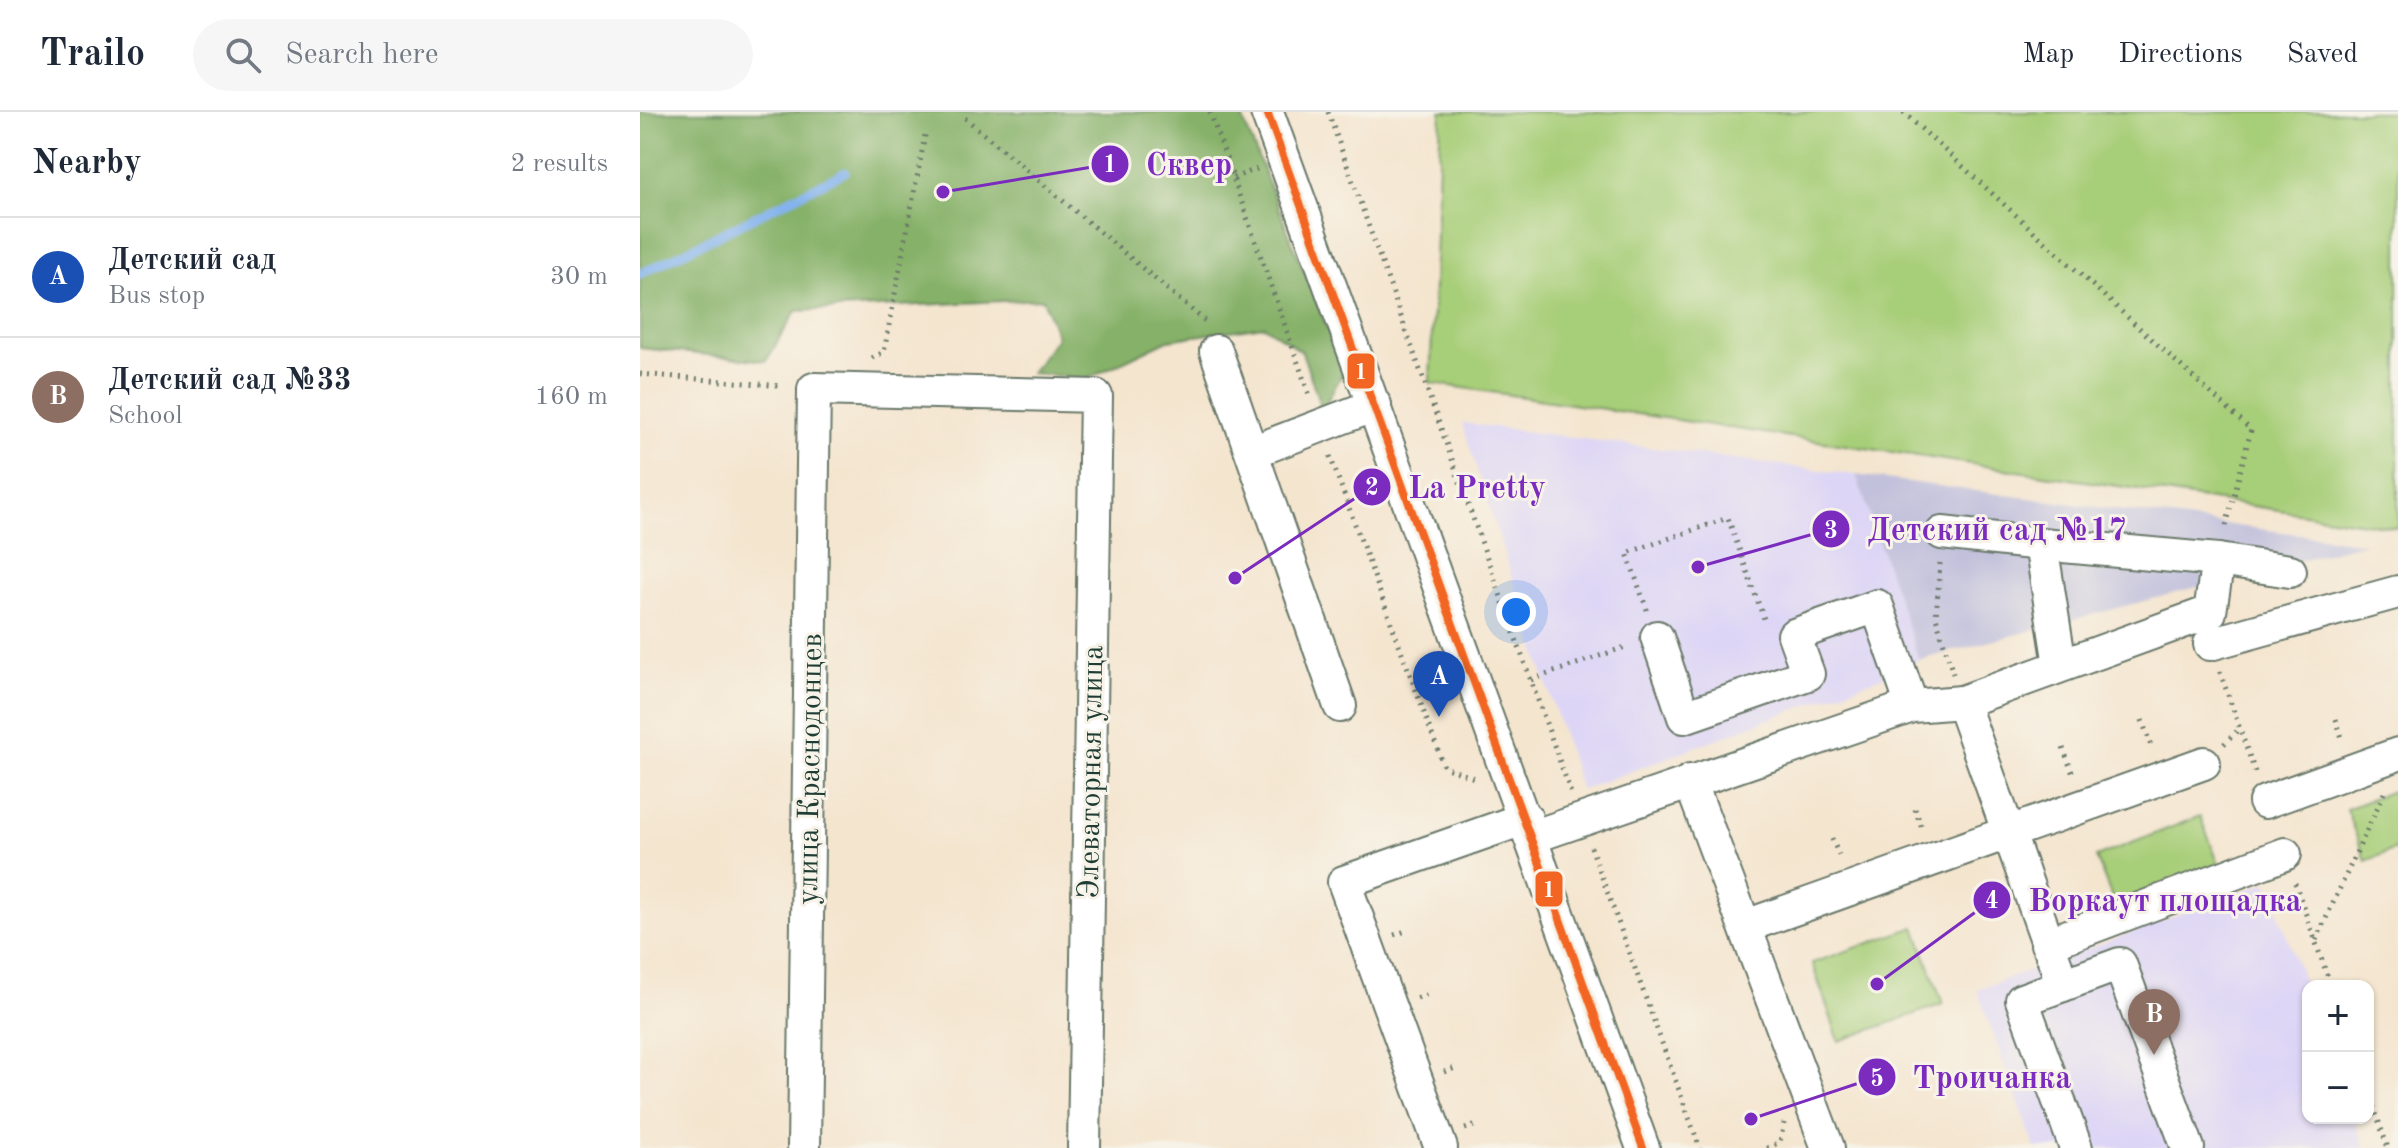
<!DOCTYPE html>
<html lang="en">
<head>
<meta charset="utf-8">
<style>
	body { margin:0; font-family:"Old Standard TT",serif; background:#f6f6f7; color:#1f2937 }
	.controls { position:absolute; right:24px; bottom:24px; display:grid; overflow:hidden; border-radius:16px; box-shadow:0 2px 6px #0004 }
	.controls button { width:72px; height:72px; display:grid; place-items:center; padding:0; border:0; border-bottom:2px solid #e0e1e3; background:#fff; color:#1f2937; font:40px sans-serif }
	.you { position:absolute; left:876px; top:500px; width:28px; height:28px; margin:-20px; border:6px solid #fff; border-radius:50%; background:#1a73e8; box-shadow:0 0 0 12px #1a73e833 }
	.badge { display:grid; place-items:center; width:52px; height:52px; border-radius:50%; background:#7c3aed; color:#fff; font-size:26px; font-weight:700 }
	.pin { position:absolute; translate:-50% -66px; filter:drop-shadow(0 2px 4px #0008) }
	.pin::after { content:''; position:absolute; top:42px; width:28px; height:24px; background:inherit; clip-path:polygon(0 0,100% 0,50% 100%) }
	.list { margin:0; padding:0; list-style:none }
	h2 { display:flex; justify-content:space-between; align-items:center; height:104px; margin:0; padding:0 32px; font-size:34px }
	h2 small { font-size:26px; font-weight:400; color:#747a83 }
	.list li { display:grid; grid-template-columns:52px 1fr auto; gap:24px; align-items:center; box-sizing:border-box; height:120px; padding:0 32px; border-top:2px solid #e0e1e3 }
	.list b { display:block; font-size:30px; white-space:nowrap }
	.list p { margin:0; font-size:26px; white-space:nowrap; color:#747a83 }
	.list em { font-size:26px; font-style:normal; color:#747a83 }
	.icon { flex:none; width:44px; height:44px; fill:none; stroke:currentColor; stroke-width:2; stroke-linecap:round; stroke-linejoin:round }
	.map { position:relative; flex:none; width:1758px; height:1036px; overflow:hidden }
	header { display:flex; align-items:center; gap:48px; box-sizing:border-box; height:112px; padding:0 40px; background:#fff; border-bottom:2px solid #e0e1e3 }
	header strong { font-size:38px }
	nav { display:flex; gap:44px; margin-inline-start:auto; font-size:28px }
	.search { width:560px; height:72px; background:#f6f6f7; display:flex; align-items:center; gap:20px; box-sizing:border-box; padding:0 28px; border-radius:44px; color:#747a83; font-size:30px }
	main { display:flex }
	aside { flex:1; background:#fff }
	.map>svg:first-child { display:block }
</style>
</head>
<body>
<header>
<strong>Trailo</strong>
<div class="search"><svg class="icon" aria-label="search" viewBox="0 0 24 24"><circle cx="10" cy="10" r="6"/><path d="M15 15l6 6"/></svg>Search here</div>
<nav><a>Map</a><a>Directions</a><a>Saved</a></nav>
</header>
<main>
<aside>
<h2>Nearby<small>2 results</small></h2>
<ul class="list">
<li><span class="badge" style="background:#1a4fb4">A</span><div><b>Детский сад</b><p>Bus stop</p></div><em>30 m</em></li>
<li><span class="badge" style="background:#8d6e63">B</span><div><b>Детский сад №33</b><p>School</p></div><em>160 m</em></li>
</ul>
</aside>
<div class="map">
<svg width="1758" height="1036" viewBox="0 0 1758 1036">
	<rect width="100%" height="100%" fill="#f7f3e8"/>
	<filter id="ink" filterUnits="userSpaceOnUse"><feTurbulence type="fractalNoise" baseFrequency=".0125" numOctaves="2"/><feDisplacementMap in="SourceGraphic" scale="16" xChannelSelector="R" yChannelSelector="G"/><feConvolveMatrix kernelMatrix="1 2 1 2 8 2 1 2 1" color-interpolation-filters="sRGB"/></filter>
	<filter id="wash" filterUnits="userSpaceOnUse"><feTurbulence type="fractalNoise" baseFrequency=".006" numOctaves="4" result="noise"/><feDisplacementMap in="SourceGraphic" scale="32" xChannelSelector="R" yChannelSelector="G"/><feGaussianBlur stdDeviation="1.8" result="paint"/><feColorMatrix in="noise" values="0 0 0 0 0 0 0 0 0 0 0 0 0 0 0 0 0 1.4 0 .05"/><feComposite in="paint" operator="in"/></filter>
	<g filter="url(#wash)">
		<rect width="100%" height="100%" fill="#f4e5cf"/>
		<g fill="#ddd5f6">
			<polygon points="822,311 1216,363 1279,548 1260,558 941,678"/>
			<polygon points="1627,770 1668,881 1668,1006 1714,1006 1725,1036 1395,1036 1337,878"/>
		</g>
		<polygon fill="#c2c1dc" points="1216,363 1725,431 1279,548"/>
		<g fill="#a7ce78" stroke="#638656" stroke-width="2">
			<polygon points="801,0 1758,0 1758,416 790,271"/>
			<polygon points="1758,677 1758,736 1726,749 1706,697"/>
			<polygon points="1560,704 1580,755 1476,796 1456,745"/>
			<polygon points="1275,815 1303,892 1199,929 1172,851"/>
		</g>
		<polygon fill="#85b168" stroke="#52774e" stroke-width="2" points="0,0 600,0 704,259 682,298 662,240 624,214 528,228 447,267 391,261 417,225 403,187 156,199 126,249 0,236"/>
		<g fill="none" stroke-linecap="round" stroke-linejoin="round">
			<polyline stroke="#83b2ee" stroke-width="9" points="0,162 205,60"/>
		</g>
	</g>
	<g filter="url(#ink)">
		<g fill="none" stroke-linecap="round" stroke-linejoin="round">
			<g stroke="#6a786a" stroke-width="36">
				<g id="minor">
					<polyline points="627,0 1003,1036"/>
					<polyline points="576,239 700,594"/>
					<polyline points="612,340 735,293"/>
					<polyline points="1302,421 1401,432"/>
					<polyline points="1578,448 1650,459"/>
					<polyline points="1017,525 1044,605 1168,562 1154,523 1237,494 1272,594"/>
					<polyline points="1570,532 1758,480"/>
					<polyline points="1322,590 1423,873"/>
					<polyline points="1050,669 1188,1036"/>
					<polyline points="1625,690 1758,642"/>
					<polyline points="892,725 1272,594 1322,590 1570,500 1578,448 1401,432 1420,553"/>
					<polyline points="1106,814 1564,651"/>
					<polyline points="1407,832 1645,742"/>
					<polyline points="164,1036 174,277 456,284 444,1036"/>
					<polyline points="801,1036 704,770 886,706"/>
					<polyline points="1436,1036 1382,888 1480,852 1548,1036"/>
				</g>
			</g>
			<g stroke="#6a786a" stroke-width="5" stroke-dasharray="2 6" stroke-linecap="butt">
				<polyline points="570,0 670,285"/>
				<polyline points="688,0 931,681"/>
				<polyline points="1263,0 1611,318 1585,418"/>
				<polyline points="325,6 565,209"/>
				<polyline points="593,66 617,57"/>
				<polyline points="232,246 244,240 286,18"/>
				<polyline points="0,262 142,274"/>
				<polyline points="690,344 804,655 837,667"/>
				<polyline points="1300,451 1296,505 1313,562"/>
				<polyline points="1007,498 987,441 1088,406 1125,510"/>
				<polyline points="1580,560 1615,660"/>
				<polyline points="891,568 988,534"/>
				<polyline points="1696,607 1703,629"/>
				<polyline points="1502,608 1512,637"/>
				<polyline points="1584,632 1600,616"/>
				<polyline points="1423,636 1434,665"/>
				<polyline points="1275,697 1283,719"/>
				<polyline points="1192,727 1201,748"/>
				<polyline points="951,735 1060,1036"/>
				<polyline points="1655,771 1691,874"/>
				<polyline points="754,823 769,818"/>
				<polyline points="1676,828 1744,681"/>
				<polyline points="777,886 791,881"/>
				<polyline points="804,960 818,955"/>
				<polyline points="1728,979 1748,1036"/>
				<polyline points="825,1017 840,1012"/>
				<polyline points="1127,1036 1140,1030 1144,1011"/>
			</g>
			<use href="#minor" stroke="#fff" stroke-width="32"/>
			<g stroke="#f7f3e8" stroke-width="14">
				<polyline id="bus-1" points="627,0 1003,1036"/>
			</g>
			<use href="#bus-1" stroke="#f26522" stroke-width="8"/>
		</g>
	</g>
	<g text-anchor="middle" stroke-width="6" stroke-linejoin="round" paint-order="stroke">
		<g font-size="30" fill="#1f3d34" stroke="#f7f3e8">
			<text transform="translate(169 657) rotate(-89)" y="10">улица Краснодонцев</text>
			<text transform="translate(450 660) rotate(-89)" y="10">Элеваторная улица</text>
		</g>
	</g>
	<path fill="none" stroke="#7b2cbf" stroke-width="3" d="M303 80L470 52M595 466L732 375M1058 455L1191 417M1237 872L1352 788M1111 1007L1237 965"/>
	<g fill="#7b2cbf" stroke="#f7f3e8" stroke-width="3">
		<circle cx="303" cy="80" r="8"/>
		<circle cx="595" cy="466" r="8"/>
		<circle cx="1058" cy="455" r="8"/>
		<circle cx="1237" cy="872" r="8"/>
		<circle cx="1111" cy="1007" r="8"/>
		<circle cx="470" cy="52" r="20"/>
		<circle cx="732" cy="375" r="20"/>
		<circle cx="1191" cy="417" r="20"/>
		<circle cx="1352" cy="788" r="20"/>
		<circle cx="1237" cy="965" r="20"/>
	</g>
	<g font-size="24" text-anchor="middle" font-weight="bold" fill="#fff">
		<text x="470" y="60">1</text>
		<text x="732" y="383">2</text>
		<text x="1191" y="426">3</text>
		<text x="1352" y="796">4</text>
		<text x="1237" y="974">5</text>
	</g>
	<g font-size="32" text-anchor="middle" font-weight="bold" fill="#7b2cbf" stroke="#f7f3e8" stroke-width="6" stroke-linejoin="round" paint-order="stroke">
		<text x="549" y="63">Сквер</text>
		<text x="837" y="386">La Pretty</text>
		<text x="1357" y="428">Детский сад №17</text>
		<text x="1525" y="799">Воркаут площадка</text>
		<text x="1352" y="976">Троичанка</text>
	</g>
	<g stroke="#f7f3e8" stroke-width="3">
		<rect x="706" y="240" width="30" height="38" rx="8" fill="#f26522"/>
		<rect x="894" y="758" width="30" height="38" rx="8" fill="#f26522"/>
	</g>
	<g font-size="22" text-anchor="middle" font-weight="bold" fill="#fff">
		<text x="721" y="267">1</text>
		<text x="909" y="785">1</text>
	</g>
</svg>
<div class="controls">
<button>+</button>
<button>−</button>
</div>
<div class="you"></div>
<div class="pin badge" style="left:799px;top:605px;background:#1a4fb4">A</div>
<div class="pin badge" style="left:1514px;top:943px;background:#8d6e63">B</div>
</div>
</main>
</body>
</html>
